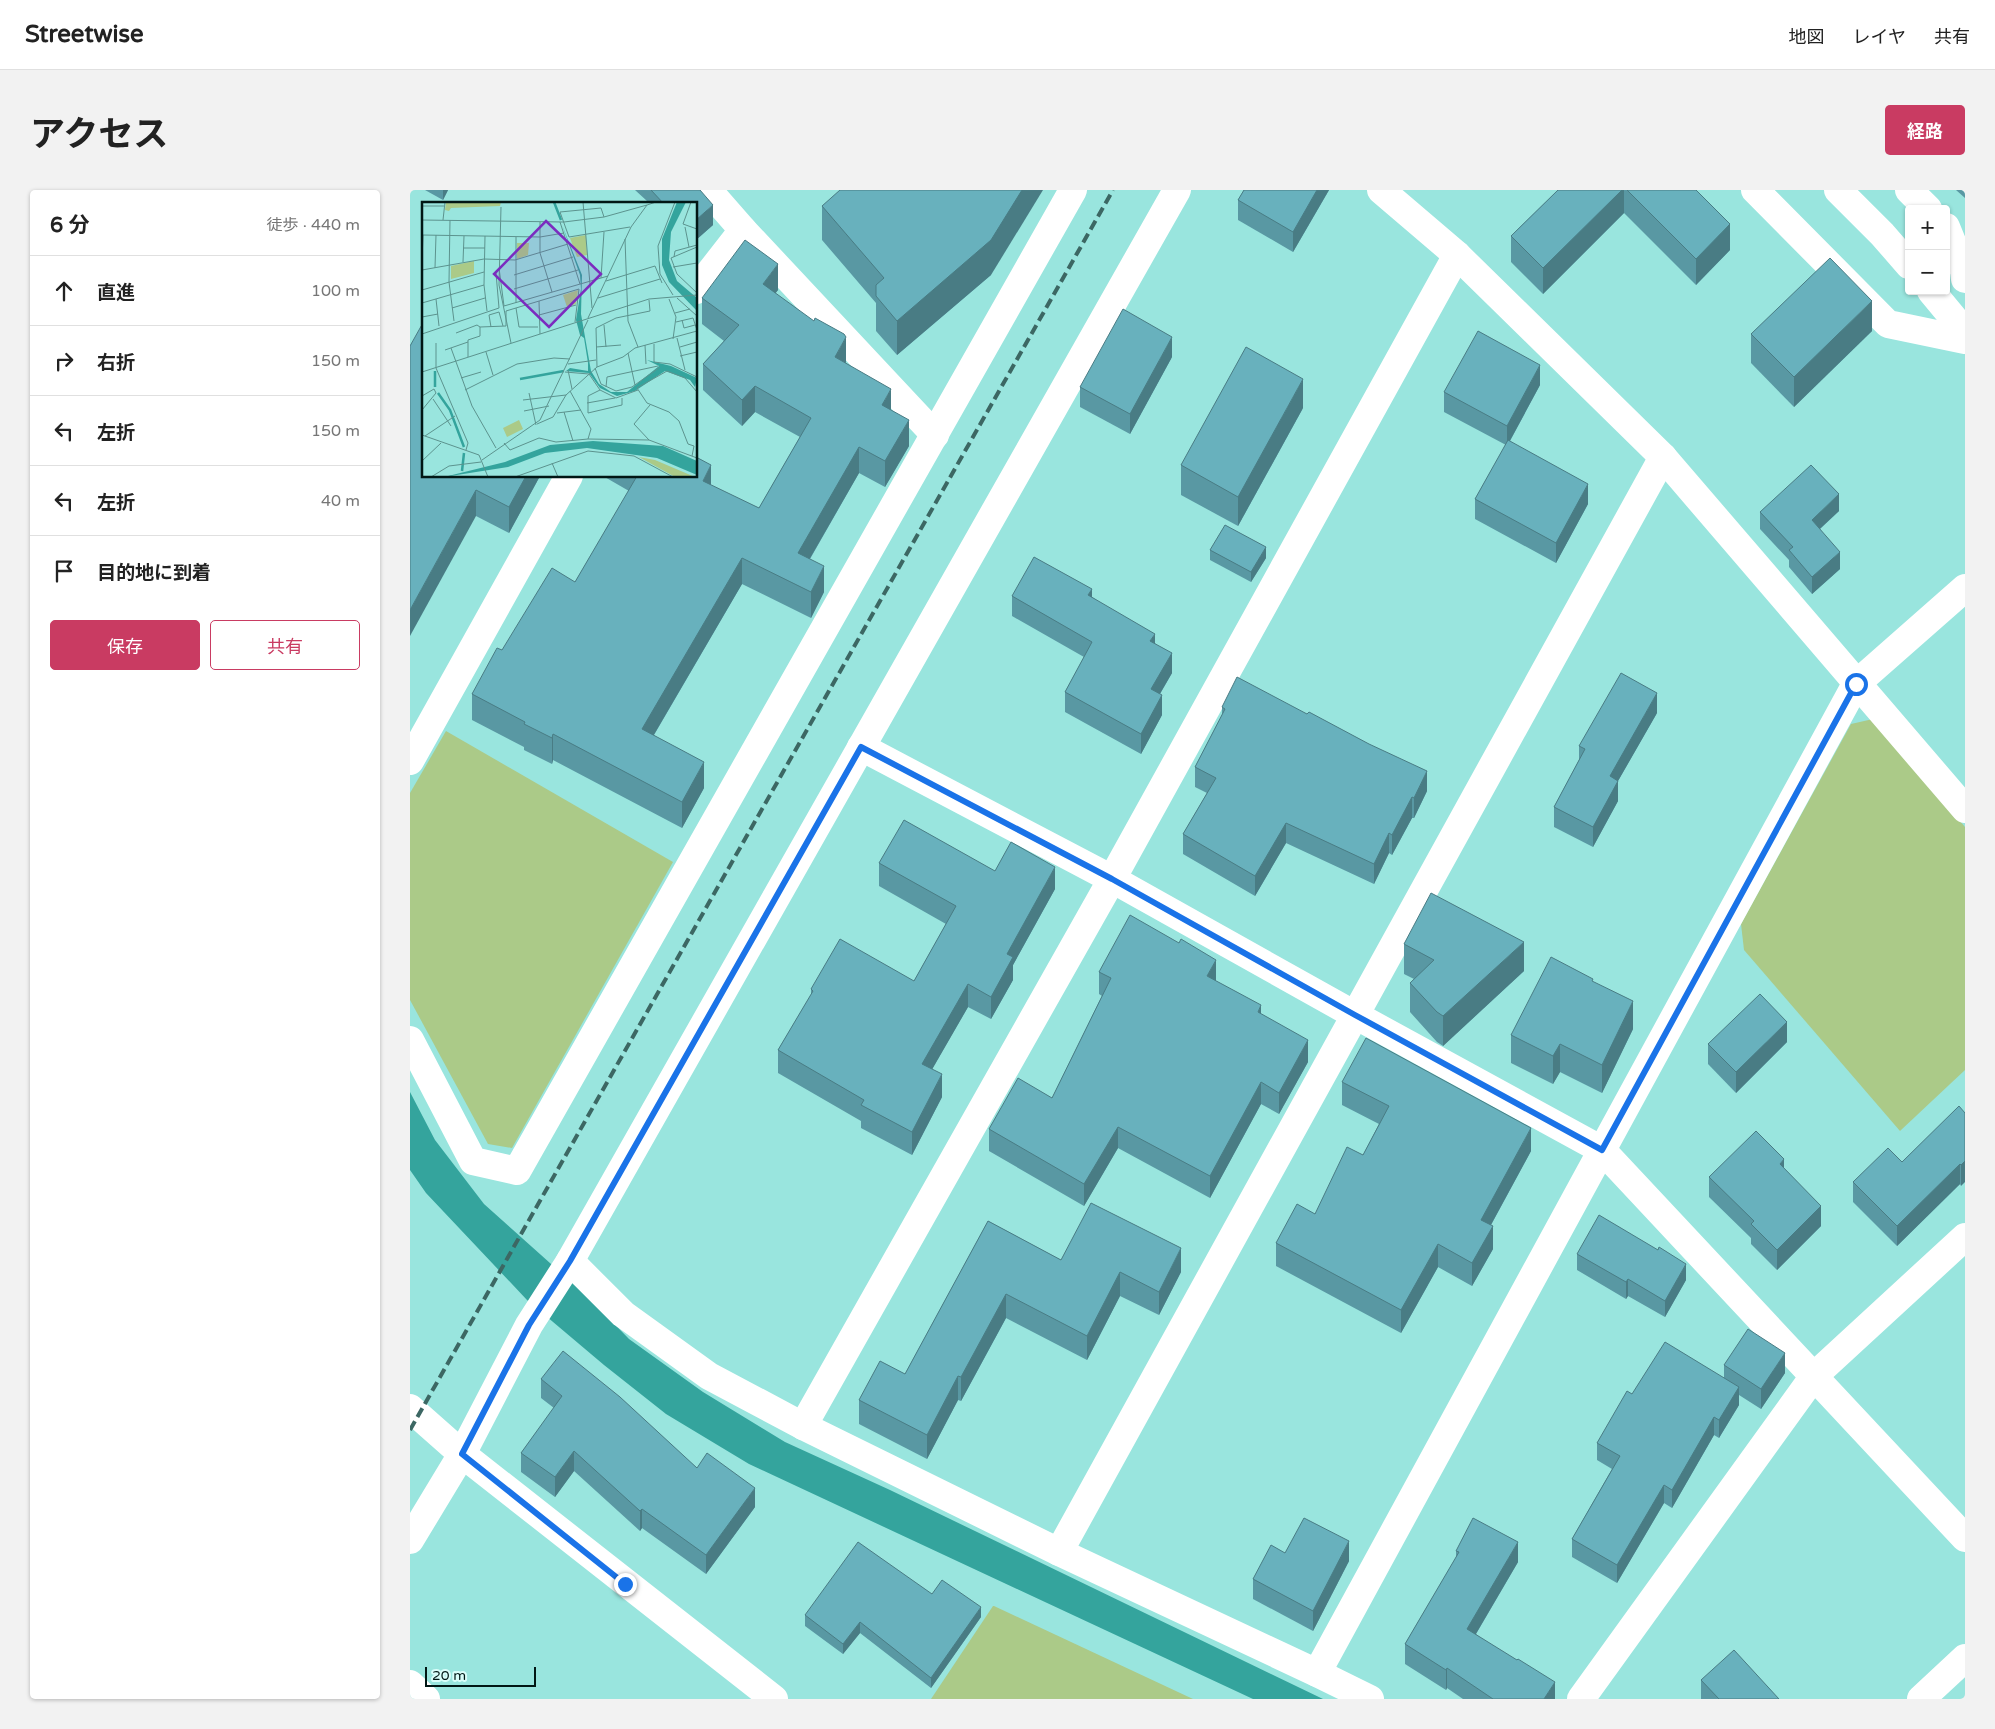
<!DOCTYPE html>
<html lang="ja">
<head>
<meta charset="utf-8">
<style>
	body { margin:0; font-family:"Varela Round","Noto Sans JP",sans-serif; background:#f2f2f2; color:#222 }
	.controls { position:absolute; right:15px; top:15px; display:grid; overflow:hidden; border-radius:5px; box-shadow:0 1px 4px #0004 }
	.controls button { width:45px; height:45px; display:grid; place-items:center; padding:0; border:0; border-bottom:1px solid #e0e0e0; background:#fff; color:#222; font:25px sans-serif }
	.scale { position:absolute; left:15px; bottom:12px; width:111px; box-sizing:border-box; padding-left:5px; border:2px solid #011715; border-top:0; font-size:14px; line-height:18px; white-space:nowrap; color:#011715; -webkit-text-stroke:4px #dafefa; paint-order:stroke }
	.stop { position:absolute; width:15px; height:15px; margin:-11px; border:4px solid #1a73e8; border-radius:50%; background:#fff }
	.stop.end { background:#1a73e8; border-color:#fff; box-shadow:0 1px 5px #0008 }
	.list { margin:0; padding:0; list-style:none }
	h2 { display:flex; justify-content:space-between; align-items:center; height:65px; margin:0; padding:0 20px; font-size:21px }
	h2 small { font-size:16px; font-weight:400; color:#767676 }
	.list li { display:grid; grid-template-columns:32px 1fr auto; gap:15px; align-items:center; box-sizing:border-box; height:70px; padding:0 20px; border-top:1px solid #e0e0e0 }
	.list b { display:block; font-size:19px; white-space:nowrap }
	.list em { font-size:16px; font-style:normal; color:#767676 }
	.actions { display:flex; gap:10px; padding:15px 20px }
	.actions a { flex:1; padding:11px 0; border:1px solid #c93b62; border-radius:5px; text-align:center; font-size:18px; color:#c93b62 }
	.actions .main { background:#c93b62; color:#fff }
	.icon { flex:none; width:28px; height:28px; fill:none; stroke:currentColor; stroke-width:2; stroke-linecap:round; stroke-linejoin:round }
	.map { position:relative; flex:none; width:1555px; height:1509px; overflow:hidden; border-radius:5px }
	header { display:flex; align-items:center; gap:30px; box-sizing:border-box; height:70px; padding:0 25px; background:#fff; border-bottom:1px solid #e0e0e0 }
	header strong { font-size:24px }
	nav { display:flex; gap:28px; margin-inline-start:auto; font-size:18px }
	.intro { display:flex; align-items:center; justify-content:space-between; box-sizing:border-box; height:120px; padding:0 30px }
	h1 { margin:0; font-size:35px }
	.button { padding:12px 22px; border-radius:5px; background:#c93b62; color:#fff; font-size:18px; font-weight:700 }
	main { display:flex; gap:30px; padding:0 30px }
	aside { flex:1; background:#fff; border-radius:5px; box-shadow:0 1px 4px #0004 }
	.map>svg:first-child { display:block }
</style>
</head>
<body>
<header>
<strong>Streetwise</strong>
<nav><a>地図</a><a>レイヤ</a><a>共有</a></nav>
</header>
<div class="intro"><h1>アクセス</h1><a class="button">経路</a></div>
<main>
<aside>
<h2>6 分<small>徒歩 · 440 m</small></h2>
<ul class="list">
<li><svg class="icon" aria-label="ahead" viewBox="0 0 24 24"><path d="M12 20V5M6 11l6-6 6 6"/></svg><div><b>直進</b></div><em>100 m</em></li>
<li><svg class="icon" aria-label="right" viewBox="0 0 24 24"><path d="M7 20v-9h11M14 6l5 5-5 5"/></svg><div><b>右折</b></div><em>150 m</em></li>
<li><svg class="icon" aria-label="left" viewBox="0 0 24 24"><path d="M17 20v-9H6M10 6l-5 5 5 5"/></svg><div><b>左折</b></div><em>150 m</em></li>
<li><svg class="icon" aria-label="left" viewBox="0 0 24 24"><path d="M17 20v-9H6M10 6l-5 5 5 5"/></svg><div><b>左折</b></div><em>40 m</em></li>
<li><svg class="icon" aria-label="arrive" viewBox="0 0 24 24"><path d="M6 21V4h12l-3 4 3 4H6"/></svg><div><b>目的地に到着</b></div></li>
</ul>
<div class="actions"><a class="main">保存</a><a>共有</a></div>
</aside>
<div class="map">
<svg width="1555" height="1509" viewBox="0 0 1555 1509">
	<rect width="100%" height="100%" fill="#99e5de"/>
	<g fill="#abca88">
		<polygon points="1463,529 1555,637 1555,880 1490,941 1334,760 1331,734 1441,534"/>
		<polygon points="36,541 263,672 102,958 78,954 0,810 0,603"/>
		<polygon points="583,1416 584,1416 783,1509 521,1509"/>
	</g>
	<polygon fill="#34a49d" points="0,902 25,950 74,1014 178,1107 219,1149 293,1202 375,1252 480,1300 913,1509 843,1509 339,1274 256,1224 194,1175 117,1110 16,1003 0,980"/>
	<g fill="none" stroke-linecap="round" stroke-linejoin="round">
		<g stroke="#fff" stroke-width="28">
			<polyline points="298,0 333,40 525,245"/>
			<polyline points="971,0 1047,65 1253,267 1555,619"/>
			<polyline points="1345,0 1478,134 1555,150"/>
			<polyline points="1499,0 1518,19"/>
			<polyline points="1536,37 1554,81 1555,89"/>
			<polyline points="286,100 333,40"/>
			<polyline points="451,557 702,689 945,825 1192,960 1555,1348"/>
			<polyline points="0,571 159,286"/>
			<polyline points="0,850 63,971 107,981 663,0"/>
			<polyline points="160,1071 213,1124 299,1186 393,1236 649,1362 907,1483 960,1509"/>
			<polyline points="0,1218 52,1264 364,1509"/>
			<polyline points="393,1236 702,689 1047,65"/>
			<polyline points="0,1350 52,1264 119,1135 160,1071 767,0"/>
			<polyline points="649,1362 1253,267"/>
			<polyline points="907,1483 1446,494 1555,398"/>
			<polyline points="0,1494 16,1509"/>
			<polyline points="1171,1509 1404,1186 1555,1047"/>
		</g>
		<g stroke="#fff" stroke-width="28">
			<polyline points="1428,0 1472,44 1499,75"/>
			<polyline points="1521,101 1555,142"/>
			<polyline points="1511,1509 1555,1468"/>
		</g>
		<polyline stroke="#3c6763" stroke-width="4" stroke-dasharray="10 5" stroke-linecap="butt" points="0,1240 703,0"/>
	</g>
	<g fill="#5998a3">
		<polygon points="15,0 38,0 33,10"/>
		<polygon points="225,0 290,0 303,35 286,50 286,14 237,14 237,11"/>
		<polygon points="834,0 919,0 883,62 828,30 828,10"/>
		<polygon points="1148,0 1286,0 1320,60 1286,95 1214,23 1133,104 1101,72 1101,46"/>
		<polygon points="1546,0 1555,0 1555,8"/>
		<polygon points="412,16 581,85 487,165 466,141 466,113 412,50"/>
		<polygon points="368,100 365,103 436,173 481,220 499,256 475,297 449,283 400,369 414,402 401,428 332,394 244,545 294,598 272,638 143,570 142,574 114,560 114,557 62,530 62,504 92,460 165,392 219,301 193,286 286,286 301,296 349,318 390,247 345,222 332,236 293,200 293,174 314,151 292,134 292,108"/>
		<polygon points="1462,141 1384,217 1341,173 1341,144"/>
		<polygon points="0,156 130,286 99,343 66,326"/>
		<polygon points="762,167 720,244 670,217 670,197"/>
		<polygon points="1130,195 1100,251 1178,314 1146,373 1065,329 1065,309 1096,255 1034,222 1034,202"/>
		<polygon points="893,218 828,336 771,305 771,275"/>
		<polygon points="1429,321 1410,339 1430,379 1402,404 1379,377 1379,370 1350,339 1350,322"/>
		<polygon points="800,360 856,368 841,392 800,370"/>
		<polygon points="602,406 682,407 745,453 762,483 750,504 752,525 731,564 655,522 655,502 674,467 602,426"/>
		<polygon points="812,517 1017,601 1004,628 1002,628 982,665 979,663 964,694 876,653 845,706 773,664 773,644 797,603 785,597 785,577 812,525"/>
		<polygon points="1247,523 1208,591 1208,611 1183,657 1144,637 1144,617 1169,570 1169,556"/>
		<polygon points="469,673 585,681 645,699 603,775 603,790 581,829 558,817 522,879 532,907 502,965 451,938 451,931 368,883 368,860 401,805 401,799 504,791 536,734 469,696"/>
		<polygon points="994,754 1114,781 1033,856 1027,852 1000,822 1000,793 1004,789 994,784"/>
		<polygon points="689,782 806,791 851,824 898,872 869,924 851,914 800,1008 708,958 674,1016 579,961 579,939 642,908 692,806 689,804"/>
		<polygon points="1183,792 1223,839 1192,903 1150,882 1143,894 1101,873 1101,845"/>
		<polygon points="1377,852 1326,903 1298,874 1298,854"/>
		<polygon points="932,892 1121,961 1081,1035 1083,1059 1062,1096 1028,1077 991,1143 866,1076 866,1053 905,1024 953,965 969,934 932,915"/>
		<polygon points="1555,923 1551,996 1550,994 1487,1056 1443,1012 1443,992 1492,972"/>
		<polygon points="1374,979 1411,1036 1367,1080 1341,1054 1341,1048 1299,1007 1299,987"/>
		<polygon points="578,1031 651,1070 771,1082 749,1125 710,1106 677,1170 596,1128 551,1211 548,1210 517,1269 449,1234 449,1210 495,1184"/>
		<polygon points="1167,1064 1276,1090 1255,1127 1218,1106 1216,1109 1167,1080"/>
		<polygon points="1314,1175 1375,1183 1351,1219 1329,1205 1329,1215 1309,1248 1304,1245 1262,1318 1254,1313 1207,1393 1162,1367 1162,1349 1202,1279 1187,1270 1187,1253 1222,1204 1314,1188"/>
		<polygon points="131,1189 287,1278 345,1317 296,1384 232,1338 230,1341 164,1281 145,1307 111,1282 111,1263 144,1218 131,1208"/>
		<polygon points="1046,1361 1108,1372 1066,1444 1145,1509 1053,1509 1037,1498 1036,1500 995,1474 995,1454 1046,1368"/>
		<polygon points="875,1363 939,1371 903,1441 843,1409 843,1389"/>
		<polygon points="522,1404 571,1427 521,1498 450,1443 433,1464 395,1436 395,1425"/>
		<polygon points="1291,1490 1369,1509 1291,1509"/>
	</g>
	<g fill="#497c84">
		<polygon points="33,0 38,0 33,10"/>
		<polygon points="612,0 633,0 581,85 487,165 487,131"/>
		<polygon points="907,0 919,0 883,62 883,42"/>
		<polygon points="1212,0 1214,0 1214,23 1133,104 1133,78"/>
		<polygon points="303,15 303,35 286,50 286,30"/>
		<polygon points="1320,34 1320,60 1286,95 1286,69"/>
		<polygon points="368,74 368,100 353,120 353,94"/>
		<polygon points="1462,111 1462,141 1384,217 1384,187"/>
		<polygon points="436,147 436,173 425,167"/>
		<polygon points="762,147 762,167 720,244 720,224"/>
		<polygon points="1130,175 1130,195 1097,256 1097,236"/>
		<polygon points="893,189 893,218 828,336 828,307"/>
		<polygon points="345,196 345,222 332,236 332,210"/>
		<polygon points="481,199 481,225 472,215"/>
		<polygon points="499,230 499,256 475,297 475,271"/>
		<polygon points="449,257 449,283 388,389 388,363"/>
		<polygon points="301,275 301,301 293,291"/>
		<polygon points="116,286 130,286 99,343 99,317"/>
		<polygon points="1178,294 1178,314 1146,373 1146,353"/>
		<polygon points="66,300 66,326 0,446 0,420"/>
		<polygon points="1429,304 1429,321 1402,346 1402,330"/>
		<polygon points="856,357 856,368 841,392 841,382"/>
		<polygon points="1430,362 1430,379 1402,404 1402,387"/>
		<polygon points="332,368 332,394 232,565 232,539"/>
		<polygon points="414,376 414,402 401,428 401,402"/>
		<polygon points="682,399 682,419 678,405"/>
		<polygon points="745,444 745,464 740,451"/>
		<polygon points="762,463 762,483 741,519 741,499"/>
		<polygon points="1247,503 1247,523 1208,591 1208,611 1183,657 1183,637 1200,586"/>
		<polygon points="752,505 752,525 731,564 731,544"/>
		<polygon points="143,544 143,570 142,574 142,548"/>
		<polygon points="294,572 294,598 272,638 272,612"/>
		<polygon points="1017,581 1017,601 1004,628 1004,608"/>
		<polygon points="1002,607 1002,628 982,665 982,645"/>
		<polygon points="876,633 876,653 845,706 845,686"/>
		<polygon points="979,643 979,663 964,694 964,674"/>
		<polygon points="645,677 645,699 603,775 603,790 581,829 581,807 597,764"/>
		<polygon points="1114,752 1114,781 1033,856 1033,826"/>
		<polygon points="806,770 806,792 797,786"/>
		<polygon points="558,794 558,817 512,897 512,874"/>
		<polygon points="1223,811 1223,839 1192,903 1192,875"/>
		<polygon points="851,815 851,837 848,822"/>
		<polygon points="1377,832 1377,852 1326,903 1326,882"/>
		<polygon points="898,850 898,872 869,924 869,903"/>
		<polygon points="1150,854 1150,882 1143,894 1143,866"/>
		<polygon points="532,884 532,907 502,965 502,942"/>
		<polygon points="851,892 851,914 800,1008 800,986"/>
		<polygon points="708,937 708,958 674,1016 674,994"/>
		<polygon points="1121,938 1121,961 1071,1053 1071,1030"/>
		<polygon points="1374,969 1374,989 1370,974"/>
		<polygon points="1555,971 1555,992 1551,996 1551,975"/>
		<polygon points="1550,974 1550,994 1487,1056 1487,1036"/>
		<polygon points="1411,1016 1411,1036 1367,1080 1367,1060"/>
		<polygon points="1083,1036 1083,1059 1062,1096 1062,1073"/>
		<polygon points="1028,1054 1028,1077 991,1143 991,1120"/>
		<polygon points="771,1058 771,1082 749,1125 749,1102"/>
		<polygon points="1276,1074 1276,1090 1255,1127 1255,1111"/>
		<polygon points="710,1082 710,1106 677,1170 677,1146"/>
		<polygon points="1218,1089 1218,1106 1216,1109 1216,1092"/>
		<polygon points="596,1104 596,1128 551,1211 551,1187"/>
		<polygon points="1375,1163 1375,1183 1351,1219 1351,1199"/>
		<polygon points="548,1186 548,1210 517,1269 517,1245"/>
		<polygon points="1329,1197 1329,1215 1309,1248 1309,1230"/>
		<polygon points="1304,1227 1304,1245 1262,1318 1262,1300"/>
		<polygon points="164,1261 164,1281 145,1307 145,1287"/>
		<polygon points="1254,1295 1254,1313 1207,1393 1207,1375"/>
		<polygon points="345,1298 345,1317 296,1384 296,1365"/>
		<polygon points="232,1319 232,1338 230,1341 230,1321"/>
		<polygon points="939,1351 939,1371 903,1441 903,1421"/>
		<polygon points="1108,1352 1108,1372 1057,1459 1057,1439"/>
		<polygon points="571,1417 571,1427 521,1498 521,1488"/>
		<polygon points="450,1432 450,1443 433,1464 433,1454"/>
		<polygon points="1037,1478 1037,1498 1036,1500 1036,1480"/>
		<polygon points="1145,1492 1145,1509 1134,1509"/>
	</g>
	<g fill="#68b1bd" stroke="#497c84">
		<polygon points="241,0 290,0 303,15 286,30 286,14 254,14"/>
		<polygon points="430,0 612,0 581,50 487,131 466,106 466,95 474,88 412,16"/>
		<polygon points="834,0 907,0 883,42 828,10"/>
		<polygon points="1148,0 1212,0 1133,78 1101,46"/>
		<polygon points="1217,0 1286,0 1320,34 1286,69"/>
		<polygon points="335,50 368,74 353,94 404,131 405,128 434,144 436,147 425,167 481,199 472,215 499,230 475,271 449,257 388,363 414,376 401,402 332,368 232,539 294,572 272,612 143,544 142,548 114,534 115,532 62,504 87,458 92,460 142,378 165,392 227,286 286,286 286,267 301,275 293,291 349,318 401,228 345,196 332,210 293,174 329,135 292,108"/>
		<polygon points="1420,68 1462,111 1384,187 1341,144"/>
		<polygon points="713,119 762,147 720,224 670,197"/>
		<polygon points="14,131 14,286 116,286 99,317 66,300 0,420 0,156"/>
		<polygon points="1068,141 1130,175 1097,236 1034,202"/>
		<polygon points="836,157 893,189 828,307 771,275"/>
		<polygon points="1098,250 1178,294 1146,353 1065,309"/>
		<polygon points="1401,275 1429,304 1402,330 1430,362 1402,387 1379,360 1383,357 1350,322"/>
		<polygon points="815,335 856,357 841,382 800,360"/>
		<polygon points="624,367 682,399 678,405 745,444 740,451 762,463 741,499 752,505 731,544 655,502 682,452 602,406"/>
		<polygon points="1211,483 1247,503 1200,586 1208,591 1183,637 1144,617 1175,559 1169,556"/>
		<polygon points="827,487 897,524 899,522 959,554 1017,581 1004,608 1002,607 982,645 979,643 964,674 876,633 845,686 773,644 806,588 785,577 815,519 812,517"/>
		<polygon points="494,630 585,681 601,652 645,677 597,764 603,767 581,807 558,794 512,874 532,884 502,942 451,915 454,910 368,860 403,801 401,799 430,749 504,791 546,716 469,673"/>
		<polygon points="1021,703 1114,752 1033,826 1027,822 1000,793 1024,770 994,754"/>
		<polygon points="720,725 769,753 771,749 806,770 797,786 851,815 848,822 898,850 869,903 851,892 800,986 708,937 674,994 579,939 608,888 642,908 701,788 689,782"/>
		<polygon points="1141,767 1183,789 1182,791 1223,811 1192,875 1150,854 1143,866 1101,845"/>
		<polygon points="1350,804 1377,832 1326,882 1298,854"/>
		<polygon points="956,848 1121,938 1071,1030 1083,1036 1062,1073 1028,1054 991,1120 866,1053 887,1014 905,1024 937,957 953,965 979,916 932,892"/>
		<polygon points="1549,916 1555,923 1555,971 1551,975 1550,974 1487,1036 1443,992 1478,958 1492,972"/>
		<polygon points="1346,941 1374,969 1370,974 1411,1016 1367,1060 1341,1034 1344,1031 1299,987"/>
		<polygon points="681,1013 771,1058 749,1102 710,1082 677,1146 596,1104 551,1187 548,1186 517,1245 449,1210 470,1171 495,1184 578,1031 651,1070"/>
		<polygon points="1189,1025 1248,1060 1249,1057 1276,1074 1255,1111 1218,1089 1216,1092 1167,1064"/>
		<polygon points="1338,1139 1375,1163 1351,1199 1314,1175"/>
		<polygon points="1255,1152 1329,1197 1309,1230 1304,1227 1262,1300 1254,1295 1207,1375 1162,1349 1210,1266 1187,1253 1217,1201 1222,1204"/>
		<polygon points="153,1161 210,1207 287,1278 297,1263 345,1298 296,1365 232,1319 230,1321 164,1261 145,1287 111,1263 152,1206 131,1189"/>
		<polygon points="894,1328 939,1351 903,1421 843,1389 861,1355 875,1363"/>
		<polygon points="1063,1328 1108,1352 1057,1439 1107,1470 1108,1469 1145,1492 1134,1509 1083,1509 1037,1478 1036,1480 995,1454 1049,1362 1046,1361"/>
		<polygon points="448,1352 522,1404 532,1390 571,1417 521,1488 450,1432 433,1454 395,1425"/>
		<polygon points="1324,1460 1369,1509 1309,1509 1291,1490"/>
	</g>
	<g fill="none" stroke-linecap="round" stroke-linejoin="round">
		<polyline stroke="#1a73e8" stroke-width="6" points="215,1394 52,1264 119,1135 160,1071 451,557 702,689 945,825 1192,960 1446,494"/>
	</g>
	<g transform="translate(12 12)">
		<rect width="275" height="275" fill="#99e5de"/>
		<path d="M24 0H79L78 4 29 6 27 9 23 8ZM164 33 165 53 155 55 148 36ZM95 41H107L106 53 95 57ZM52 59V71L29 77V64ZM156 88 154 102 145 105 141 93ZM97 218 101 227 85 235 81 226ZM217 255 233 258 273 275H253Z" fill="#abca88"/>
		<path d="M255 0H264L249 30 247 58 255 79 275 96V109L247 80 240 63V37ZM140 23 160 73 159 112 169 169 177 182 189 190H205L237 164 225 158 249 164 275 176 273 185 268 178 243 169 213 189 195 194 178 186 167 171 144 169 148 166 166 169V161L162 136 158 133 154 118 159 87 158 73ZM171 239 241 244 275 259V273L235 256 165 246 123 251 86 265 22 275 83 260 128 243Z" fill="#34a49d"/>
		<path fill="none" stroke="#34a49d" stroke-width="2.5" d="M132 0 139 18M98 177 142 169M13 185V169M16 191 28 208 42 245M40 269 42 251"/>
		<path fill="none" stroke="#5c938e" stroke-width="1" d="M161 0 170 106M269 0 261 22 275 27M0 4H22M79 5 77 83 89 141M182 15 179 6 138 10 147 35 208 25M0 18 142 20 182 15 225 3M21 18 23 0M28 18 27 80 32 119M118 20V51L130 90M138 20 158 82M263 25 267 45M0 33 118 35 142 31M63 34 62 83 65 109M203 37 206 119 216 145M275 45 249 56 255 72 275 91M41 46H63M252 55 253 49 275 43M0 59 1 33M41 60 42 34M251 65 275 61M13 66 14 33M77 66 82 104 186 74M0 68 62 57 93 58 146 42M92 73 151 55M179 76 182 30M184 79 233 64 240 81M92 87 156 68M0 88 62 70M251 93 238 72 236 44 253 0M176 96 238 77M255 96 275 114M14 97 17 124M247 97 254 115 251 137M117 99 118 132M0 101 62 83M94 101V35M30 106 63 96M94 106 97 125H116M253 111 268 107M117 113 154 103M0 115 16 112M166 116 209 25 225 3 234 0M260 118 262 126 273 123M254 120 271 116 275 128M182 123 184 145M58 125 84 124V109L157 87 153 120M69 125 67 113 77 110 81 124M34 131 55 123 58 125V134L46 138V155M0 132 77 106 74 71 77 67M255 136 263 168M14 141V166L46 241 44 248M232 142V160L248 162 275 175M223 143 224 162M174 145 199 143M258 145 275 140M29 146 50 204 74 246M23 148 46 140M64 150 71 173M206 151 213 183M258 154 275 150M146 162 174 158M175 165 174 126 194 116 228 109 227 98M173 166 179 182 194 189 210 185 238 165M146 168 150 187M0 170 227 97 275 93M143 170 167 172 178 188 194 196 216 188M39 176 59 170M184 185 185 175 236 164M43 188 95 162 132 156 148 157M178 188 166 194V211L200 203V196M148 189 169 227 166 237M107 191 114 223M0 194 12 187 14 191 0 208M11 197 29 224M101 198 144 193M165 201 193 196M102 209 127 204M142 210 151 239M135 211 159 208M115 222 131 215 144 193 175 165 201 155 213 146 275 129M0 233 57 253 66 275M3 234 33 214M227 238 212 222 228 203M82 241 88 248 117 236 134 240 166 237 227 238 275 256M270 254 272 244 266 242 257 219 247 210 225 201 215 186 245 169 263 176 275 190M60 258 118 218 166 118M0 259 19 241M130 261 136 275M9 275 27 264 59 260M93 275 166 249 212 254 251 275"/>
		<path fill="#7b2cbf" fill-opacity="0.15" stroke="#7b2cbf" stroke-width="2.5" d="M124 19 179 72 127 125 72 72Z"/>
		<rect width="275" height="275" fill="none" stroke="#011715" stroke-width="2.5"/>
	</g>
</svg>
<div class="controls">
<button>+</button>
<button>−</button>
</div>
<div class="scale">20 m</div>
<div class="stop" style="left:1446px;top:494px"></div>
<div class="stop end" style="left:215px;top:1394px"></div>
</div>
</main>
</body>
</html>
